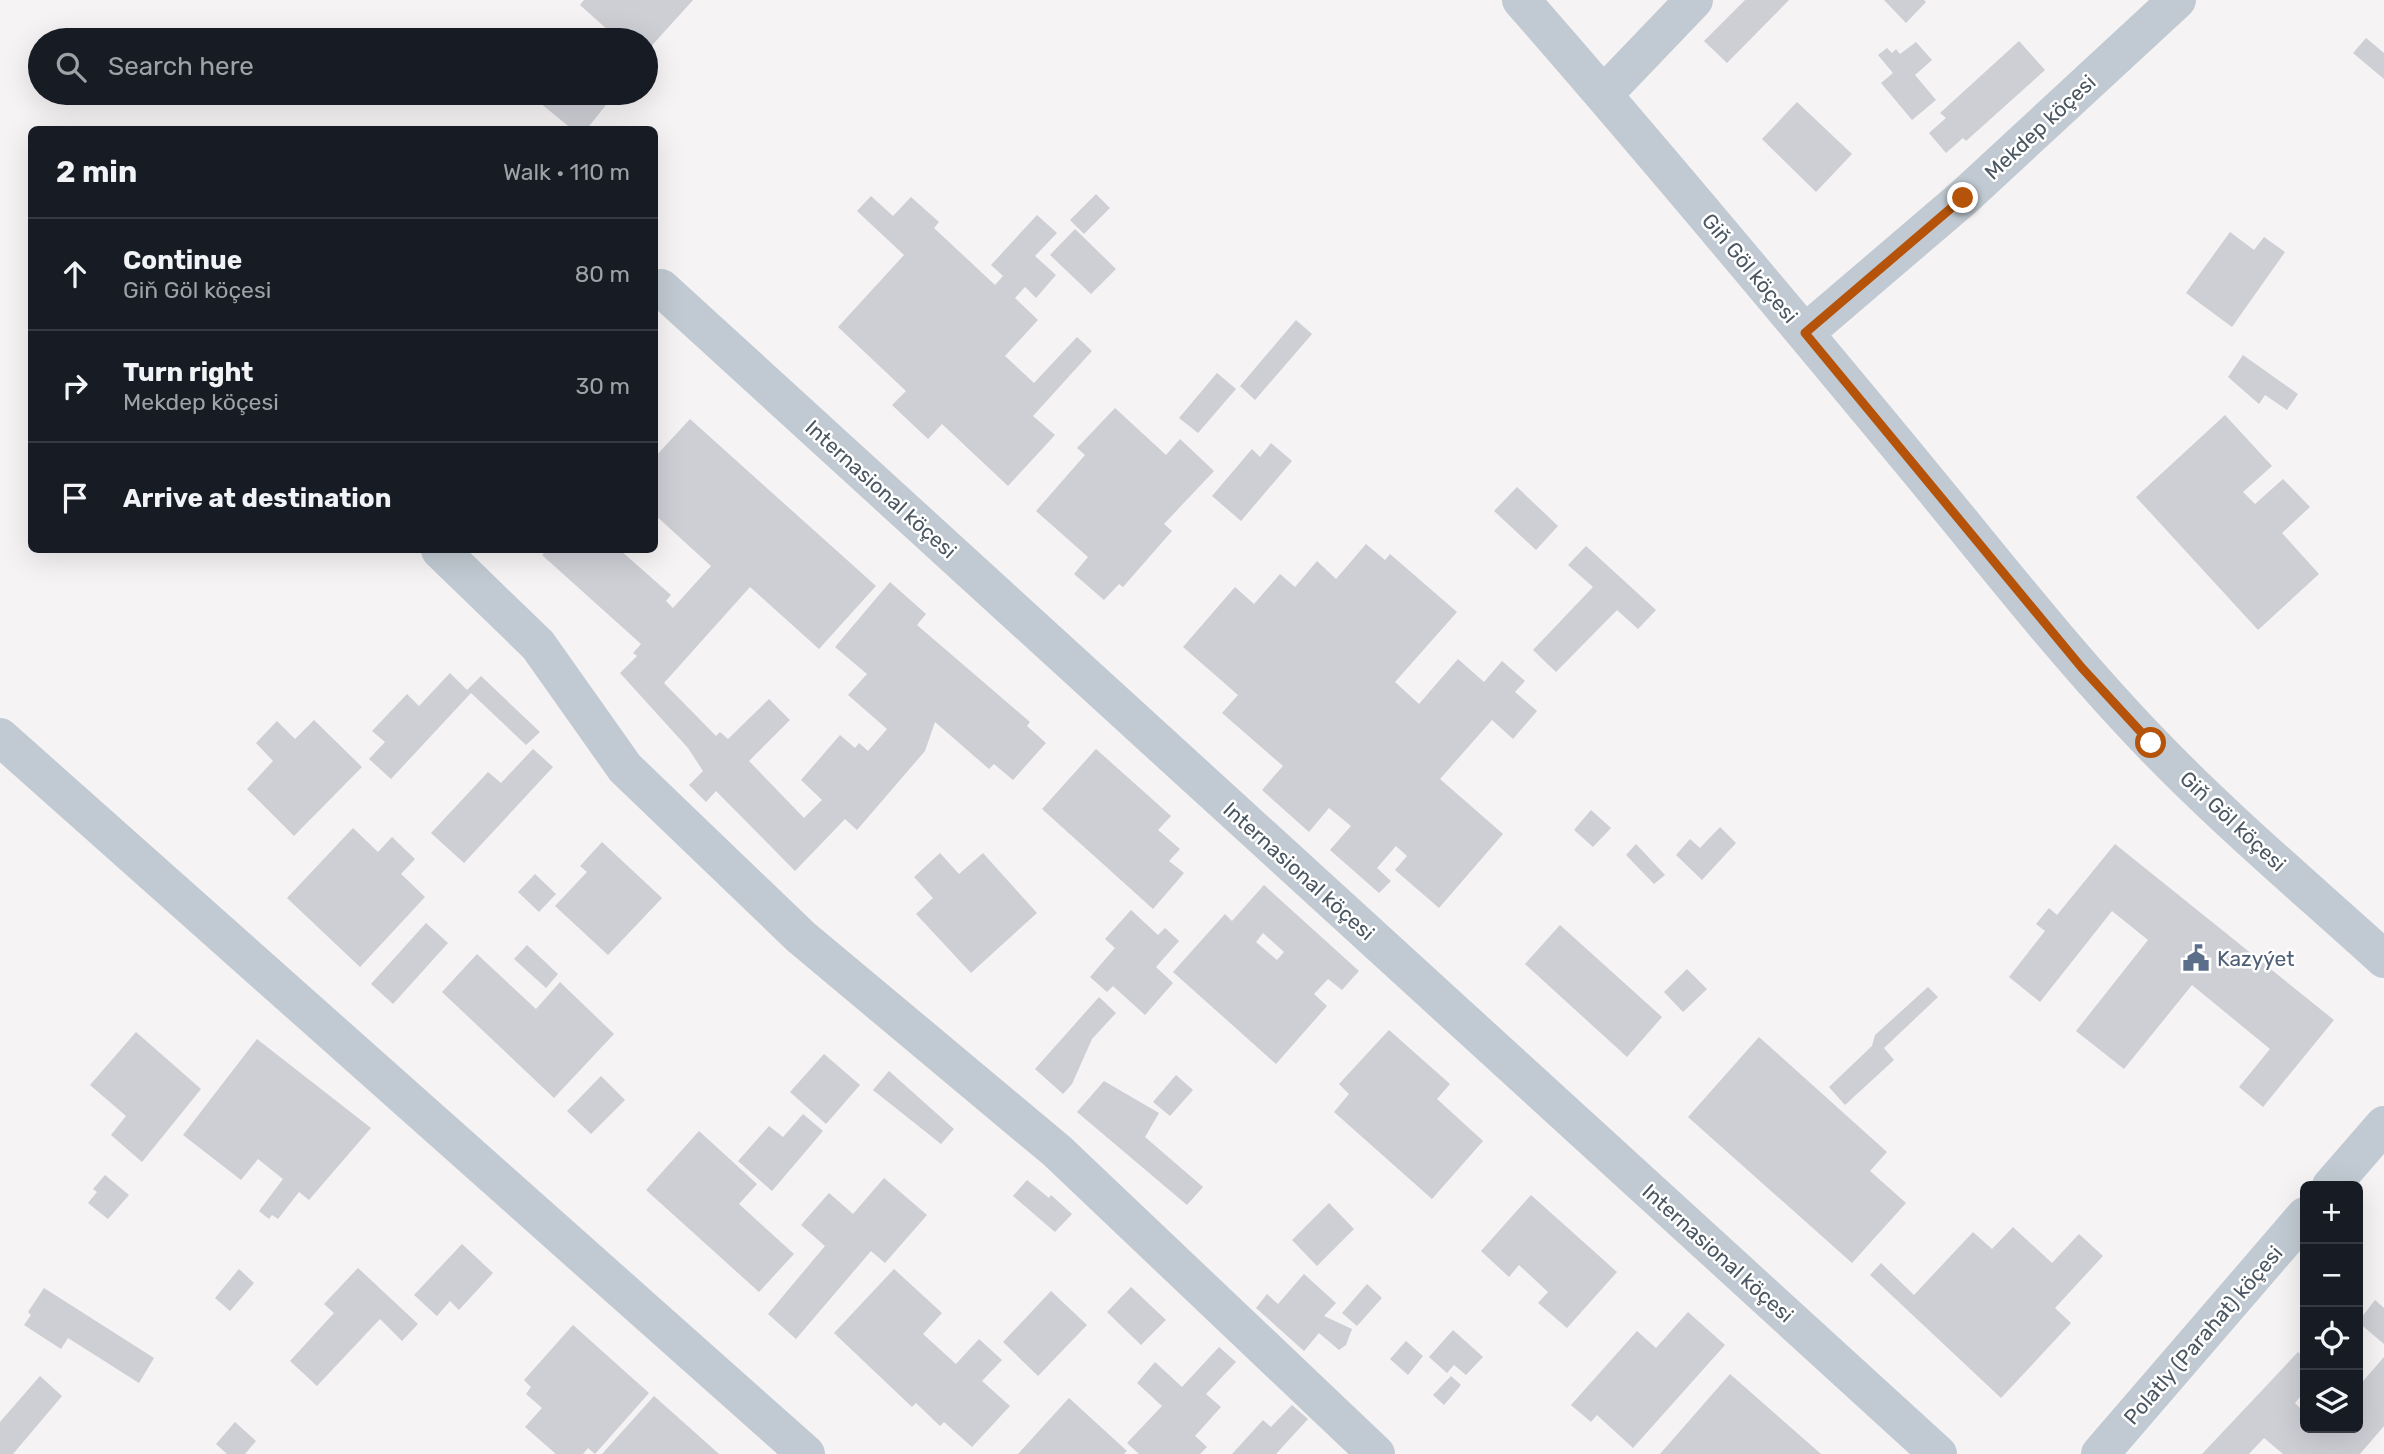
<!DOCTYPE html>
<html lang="en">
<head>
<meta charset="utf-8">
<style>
  body { margin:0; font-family:Rubik,sans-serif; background:#242831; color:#f1f3f6 }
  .controls { position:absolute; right:21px; bottom:21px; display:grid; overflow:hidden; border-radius:10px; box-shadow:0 7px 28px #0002 }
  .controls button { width:63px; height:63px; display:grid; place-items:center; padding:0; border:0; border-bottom:2px solid #363941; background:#171b24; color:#f1f3f6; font:35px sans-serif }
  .stop { position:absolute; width:21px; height:21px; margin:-16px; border:5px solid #b45309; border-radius:50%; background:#fff }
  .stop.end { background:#b45309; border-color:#fff; box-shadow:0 2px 7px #0008 }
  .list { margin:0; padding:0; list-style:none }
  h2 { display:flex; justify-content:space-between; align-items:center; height:91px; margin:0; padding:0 28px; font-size:30px }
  h2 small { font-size:23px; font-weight:400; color:#9ea1a6 }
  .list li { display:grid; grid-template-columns:46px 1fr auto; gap:21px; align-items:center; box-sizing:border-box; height:112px; padding:0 28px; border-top:2px solid #363941 }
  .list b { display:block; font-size:26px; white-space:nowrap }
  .list p { margin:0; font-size:23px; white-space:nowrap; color:#9ea1a6 }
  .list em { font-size:23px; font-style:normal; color:#9ea1a6 }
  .icon { flex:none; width:38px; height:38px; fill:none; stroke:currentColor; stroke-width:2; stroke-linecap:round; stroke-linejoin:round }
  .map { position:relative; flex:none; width:2384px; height:1454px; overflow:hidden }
  .search { position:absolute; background:#171b24; box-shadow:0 7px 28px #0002; left:28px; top:28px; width:630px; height:77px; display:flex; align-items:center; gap:18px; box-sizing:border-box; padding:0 24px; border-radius:38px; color:#9ea1a6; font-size:26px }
  .panel { position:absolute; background:#171b24; box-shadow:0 7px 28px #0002; left:28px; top:126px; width:630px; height:427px; border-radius:10px }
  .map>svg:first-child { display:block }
</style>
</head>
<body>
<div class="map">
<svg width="2384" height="1454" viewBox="0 0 2384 1454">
  <rect width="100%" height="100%" fill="#f5f3f3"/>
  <g fill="#cdcfd5" fill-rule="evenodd">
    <polygon points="584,0 693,0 646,52 646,40 619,40 580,5"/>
    <polygon points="1745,0 1789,0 1727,63 1704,41"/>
    <polygon points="1884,0 1924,0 1926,2 1906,23"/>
    <polygon points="2366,38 2384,53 2384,79 2353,53"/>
    <polygon points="2019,41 2045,70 1966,141 1963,138 1946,153 1929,133 1946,118 1940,113"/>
    <polygon points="1916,42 1932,60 1915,75 1936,100 1912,120 1881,83 1893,73 1878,55 1887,48 1892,53 1896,49 1900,54"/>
    <polygon points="528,93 591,93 606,105 586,130 573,130"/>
    <polygon points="1797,102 1852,154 1816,192 1762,139"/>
    <polygon points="1096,194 1110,208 1084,234 1070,220"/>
    <polygon points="871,196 893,216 911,197 939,222 934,228 995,285 1003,276 991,265 1037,215 1057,233 1035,256 1056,275 1036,298 1025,287 1015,298 1038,320 1005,356 1034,383 1077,337 1092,351 1033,416 1055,435 1008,486 942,424 928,439 892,405 906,391 838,327 904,255 857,211"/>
    <polygon points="1075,229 1116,269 1091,294 1050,255"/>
    <polygon points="2230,232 2254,250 2264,237 2285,252 2232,327 2186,293"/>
    <polygon points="1296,320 1312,334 1255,400 1240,386"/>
    <polygon points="2243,355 2298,394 2287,410 2265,395 2259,404 2228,377"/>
    <polygon points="1217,373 1236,389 1198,433 1179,418"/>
    <polygon points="1115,408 1166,455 1180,439 1214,471 1164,524 1172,531 1123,587 1119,584 1104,600 1074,574 1088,557 1036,511 1085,455 1077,448"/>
    <polygon points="2225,415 2272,466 2243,492 2255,504 2283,479 2310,507 2282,533 2319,574 2258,630 2136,497"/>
    <polygon points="690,419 876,586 819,649 750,587 664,683 716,736 720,732 728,739 769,699 790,720 749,761 804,818 822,800 801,780 840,735 855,748 859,743 868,751 887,729 848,695 867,674 835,647 890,582 926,614 917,625 1030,722 1027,726 1046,743 1013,780 994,764 989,769 935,722 925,751 857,830 845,819 795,871 716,791 706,802 689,785 703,771 688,748 620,673 637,656 633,653 641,644 542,555 547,550 620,550 671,595 666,601 673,608 711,566 654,514 654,458"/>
    <polygon points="1271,443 1292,461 1241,521 1212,496 1252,449 1260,457"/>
    <polygon points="1517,487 1558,526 1536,550 1494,511"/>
    <polygon points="1366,544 1385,560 1390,554 1457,612 1395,682 1419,704 1458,659 1484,682 1502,661 1525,681 1515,692 1537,711 1513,739 1492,720 1440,779 1503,834 1439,908 1395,870 1407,856 1396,846 1377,868 1391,881 1379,893 1330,850 1351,826 1329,808 1309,832 1262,790 1283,766 1222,713 1238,695 1183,647 1235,587 1254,604 1280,574 1295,587 1317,561 1336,579"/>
    <polygon points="1586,546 1656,610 1638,629 1617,610 1556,672 1533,650 1593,587 1568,565"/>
    <polygon points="450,673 467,690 481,676 540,732 526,745 471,693 391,779 369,759 385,742 372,731 407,694 419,706"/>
    <polygon points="314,720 362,767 294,836 247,789 273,761 256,743 277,721 295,739"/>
    <polygon points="533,749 553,767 464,863 431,833 488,772 501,783"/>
    <polygon points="1096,749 1171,816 1158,830 1180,849 1169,861 1184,873 1153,909 1042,809"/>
    <polygon points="1591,810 1611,828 1593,847 1574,830"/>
    <polygon points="1720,827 1736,843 1702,880 1676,855 1690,839 1700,848"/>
    <polygon points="353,828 378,852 392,837 415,859 401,874 425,897 360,967 287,898"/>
    <polygon points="602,842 662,898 608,955 555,906 587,872 580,866"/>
    <polygon points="1636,844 1665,875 1654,884 1626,855"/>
    <polygon points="2115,844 2334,1020 2263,1107 2239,1087 2270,1049 2192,985 2124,1069 2076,1031 2148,940 2112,911 2040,1002 2009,977 2045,931 2036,924 2049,908 2057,915"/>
    <polygon points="940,853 959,874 983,853 1037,913 971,973 916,914 933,898 914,877"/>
    <polygon points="535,874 556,894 539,912 518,892"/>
    <path d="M1264,885L1359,971L1342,990L1328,979L1314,994L1327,1006L1276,1064L1173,972L1225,914L1232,921ZM1263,933L1284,952L1277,960L1256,942Z"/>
    <polygon points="1131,910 1158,935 1165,928 1179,941 1156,967 1173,983 1145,1015 1113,986 1107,992 1090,977 1115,948 1105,939"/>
    <polygon points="426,923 448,943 393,1004 371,984"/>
    <polygon points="1560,925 1662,1017 1627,1057 1525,964"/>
    <polygon points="527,945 558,974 546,988 514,959"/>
    <polygon points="477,954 536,1009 560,982 614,1034 554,1098 442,992"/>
    <polygon points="1687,969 1707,989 1683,1012 1664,992"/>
    <polygon points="1928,987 1938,997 1884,1048 1894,1060 1845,1105 1829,1087 1872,1046 1875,1035"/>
    <polygon points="1099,997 1116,1013 1092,1039 1072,1084 1063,1094 1035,1069"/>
    <polygon points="1389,1030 1450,1084 1437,1099 1483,1141 1432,1199 1334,1112 1349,1094 1339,1084"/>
    <polygon points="136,1032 201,1089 142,1162 111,1135 126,1116 90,1085"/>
    <polygon points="1759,1037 1887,1152 1870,1171 1906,1203 1852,1263 1688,1117"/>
    <polygon points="257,1039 371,1128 309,1200 299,1192 278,1219 272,1215 269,1219 259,1211 283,1179 258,1159 241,1180 183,1135"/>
    <polygon points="824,1054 860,1085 826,1124 790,1092"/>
    <polygon points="889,1071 954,1129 941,1144 873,1090"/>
    <polygon points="1176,1075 1193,1090 1170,1116 1153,1102"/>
    <polygon points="601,1076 625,1100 591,1134 567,1111"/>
    <polygon points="1104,1081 1159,1113 1145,1137 1203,1187 1187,1205 1077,1112"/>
    <polygon points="803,1114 823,1131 772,1191 738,1161 769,1126 783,1137"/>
    <polygon points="699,1131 757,1184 739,1204 794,1254 759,1292 646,1190"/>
    <polygon points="105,1175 129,1195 108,1219 88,1203 97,1192 93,1189"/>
    <polygon points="884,1178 927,1215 885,1263 871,1251 796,1339 768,1314 825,1246 801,1225 829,1193 853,1214"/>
    <polygon points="1027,1180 1049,1198 1051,1195 1072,1214 1055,1232 1013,1196"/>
    <polygon points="1531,1195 1617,1272 1567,1328 1538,1303 1548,1292 1519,1265 1509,1277 1481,1251"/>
    <polygon points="1329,1203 1354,1229 1317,1266 1292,1240"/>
    <polygon points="2013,1227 2052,1263 2079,1234 2103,1256 2055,1308 2071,1323 2001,1398 1870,1275 1881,1263 1914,1295 1973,1232 1992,1249"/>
    <polygon points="462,1244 493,1273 459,1310 450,1301 437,1316 414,1295"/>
    <polygon points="358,1268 418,1324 402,1341 380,1319 317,1386 290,1361 334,1313 324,1304"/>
    <polygon points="239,1269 254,1283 230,1311 215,1298"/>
    <polygon points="894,1269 942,1313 923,1334 956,1364 979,1339 1002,1360 982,1381 1010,1406 972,1447 944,1422 940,1426 916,1403 912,1407 834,1333"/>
    <polygon points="1304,1274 1336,1303 1324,1316 1352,1329 1346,1345 1339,1350 1319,1333 1304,1351 1256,1308 1267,1294 1278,1304"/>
    <polygon points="1367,1284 1382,1298 1357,1326 1342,1313"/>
    <polygon points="1131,1287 1166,1320 1141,1345 1107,1312"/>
    <polygon points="44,1288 154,1358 139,1383 68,1338 61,1349 24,1325 31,1315 28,1312"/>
    <polygon points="1051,1291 1087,1325 1038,1376 1003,1342"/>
    <polygon points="2375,1300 2384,1308 2384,1344 2358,1322"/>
    <polygon points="1688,1312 1725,1345 1633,1448 1597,1415 1591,1422 1571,1405 1637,1331 1656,1348"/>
    <polygon points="573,1325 649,1393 595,1454 588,1448 583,1454 556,1454 525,1427 542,1408 526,1394 531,1387 524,1380"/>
    <polygon points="1453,1330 1483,1357 1466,1375 1454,1365 1447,1373 1429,1357"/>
    <polygon points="1406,1341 1423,1356 1408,1375 1390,1359"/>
    <polygon points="1219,1347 1236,1362 1206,1394 1221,1407 1195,1436 1207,1447 1200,1454 1139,1454 1127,1443 1162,1406 1137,1383 1155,1362 1182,1387"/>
    <polygon points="2298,1352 2305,1358 2305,1391 2295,1403 2305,1413 2305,1428 2358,1428 2358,1387 2384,1357 2384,1426 2360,1454 2283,1454 2264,1438 2249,1454 2202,1454"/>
    <polygon points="1730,1374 1821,1454 1660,1454"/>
    <polygon points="40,1376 62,1396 13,1454 0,1454 0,1422"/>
    <polygon points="1451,1376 1461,1385 1444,1405 1433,1395"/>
    <polygon points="654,1396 719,1454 602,1454"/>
    <polygon points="1069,1398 1127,1451 1124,1454 1018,1454"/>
    <polygon points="1292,1405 1308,1419 1276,1454 1232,1454 1263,1420 1271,1427"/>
    <polygon points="235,1422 256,1441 245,1454 227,1454 216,1444"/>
  </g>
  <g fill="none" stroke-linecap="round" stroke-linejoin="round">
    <g stroke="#c1cad2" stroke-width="38">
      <path d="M1521,0C1655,153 1785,309 1915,466C1992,559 2067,656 2151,743C2224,819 2306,888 2384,959"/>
      <polyline points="1604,94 1694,0"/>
      <polyline points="661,288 1938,1454"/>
      <polyline points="1805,333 1963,198 2177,0"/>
      <polyline points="440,550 538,645 625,768 801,937 1057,1151 1376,1454"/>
      <polyline points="0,737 806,1454"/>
      <polyline points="2331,1186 2384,1125"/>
      <polyline points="2100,1454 2305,1216"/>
    </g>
  </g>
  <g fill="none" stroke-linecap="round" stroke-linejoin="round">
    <polyline stroke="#b45309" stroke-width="9" points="1963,198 1805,333 2082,668 2151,743"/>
  </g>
  <defs>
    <symbol id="civic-bare" viewBox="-9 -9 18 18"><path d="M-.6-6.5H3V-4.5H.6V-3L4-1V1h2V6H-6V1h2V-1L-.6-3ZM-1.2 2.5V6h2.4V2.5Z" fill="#5c6f8a" stroke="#fff" stroke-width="2.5" paint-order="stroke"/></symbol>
  </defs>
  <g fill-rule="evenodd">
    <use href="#civic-bare" x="2177" y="939" width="38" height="38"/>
  </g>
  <g text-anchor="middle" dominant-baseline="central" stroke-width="5" stroke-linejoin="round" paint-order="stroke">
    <g font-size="21" fill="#4a5661" stroke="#fff">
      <text transform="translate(2040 127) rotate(-43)">Mekdep köçesi</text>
      <text transform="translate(1750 268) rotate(50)">Giň Göl köçesi</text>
      <text transform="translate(881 489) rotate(42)">Internasional köçesi</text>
      <text transform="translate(2233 821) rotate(43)">Giň Göl köçesi</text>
      <text transform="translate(1299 871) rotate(42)">Internasional köçesi</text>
      <text transform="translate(1718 1253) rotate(42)">Internasional köçesi</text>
      <text transform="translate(2203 1335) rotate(-49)">Polatly (Parahat) köçesi</text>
    </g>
    <g font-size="21" fill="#4e5e75" stroke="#fff" text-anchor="start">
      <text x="2217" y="958">Kazyýet</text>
    </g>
  </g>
</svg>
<div class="controls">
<button>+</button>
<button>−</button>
<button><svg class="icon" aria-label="locate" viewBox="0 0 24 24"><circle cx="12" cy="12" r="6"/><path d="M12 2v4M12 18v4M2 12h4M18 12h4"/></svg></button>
<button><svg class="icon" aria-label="layers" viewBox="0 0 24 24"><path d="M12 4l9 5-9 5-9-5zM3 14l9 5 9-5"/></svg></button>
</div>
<div class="stop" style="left:2151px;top:743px"></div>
<div class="stop end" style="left:1963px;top:198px"></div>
<div class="search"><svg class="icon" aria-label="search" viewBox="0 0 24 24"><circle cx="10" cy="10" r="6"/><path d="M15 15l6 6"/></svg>Search here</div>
<section class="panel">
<h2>2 min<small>Walk · 110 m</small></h2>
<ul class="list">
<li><svg class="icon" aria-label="ahead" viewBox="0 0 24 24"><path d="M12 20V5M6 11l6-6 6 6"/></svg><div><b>Continue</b><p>Giň Göl köçesi</p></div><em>80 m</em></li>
<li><svg class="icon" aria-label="right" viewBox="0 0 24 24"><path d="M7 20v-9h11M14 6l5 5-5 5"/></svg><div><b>Turn right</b><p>Mekdep köçesi</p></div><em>30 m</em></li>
<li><svg class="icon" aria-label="arrive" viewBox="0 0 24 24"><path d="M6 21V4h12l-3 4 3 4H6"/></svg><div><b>Arrive at destination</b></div></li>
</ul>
</section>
</div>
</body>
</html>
